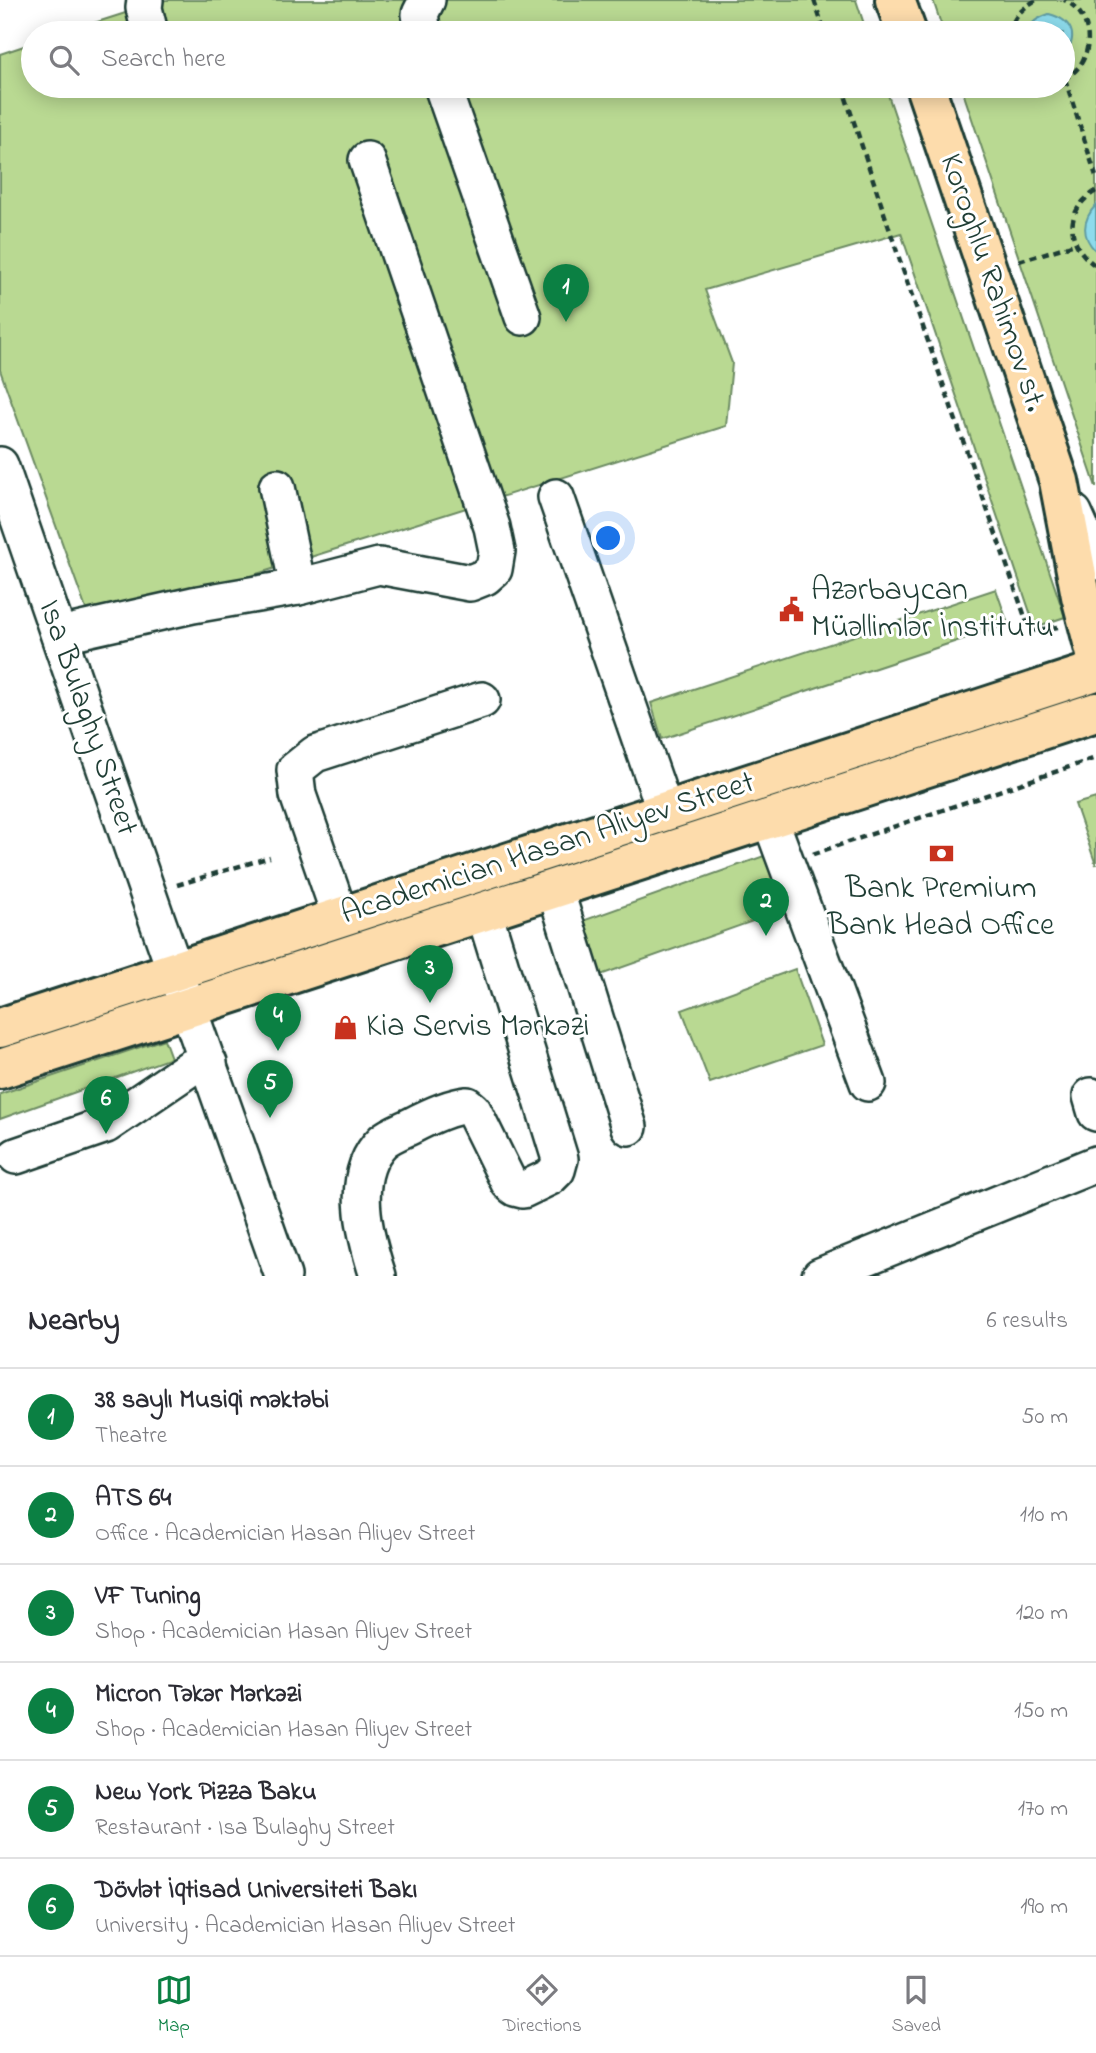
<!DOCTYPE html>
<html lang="en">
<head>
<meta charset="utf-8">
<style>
  body { margin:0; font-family:"Indie Flower",sans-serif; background:#f2f2f3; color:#2b2b33 }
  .you { position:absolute; left:609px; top:539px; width:24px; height:24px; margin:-18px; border:5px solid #fff; border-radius:50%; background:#1a73e8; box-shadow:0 0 0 10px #1a73e833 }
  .badge { display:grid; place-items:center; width:46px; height:46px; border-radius:50%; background:#0b8043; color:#fff; font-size:23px; font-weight:700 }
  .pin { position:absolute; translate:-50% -58px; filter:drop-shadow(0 2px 4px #0008) }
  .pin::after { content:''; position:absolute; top:37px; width:24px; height:21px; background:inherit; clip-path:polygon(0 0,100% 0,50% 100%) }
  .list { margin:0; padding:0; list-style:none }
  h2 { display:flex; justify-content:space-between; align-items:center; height:91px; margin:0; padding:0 28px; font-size:30px }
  h2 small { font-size:23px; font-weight:400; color:#7c7c81 }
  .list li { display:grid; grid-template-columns:46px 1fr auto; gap:21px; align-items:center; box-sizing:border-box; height:98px; padding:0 28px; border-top:2px solid #e1e1e2 }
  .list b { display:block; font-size:26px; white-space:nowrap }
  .list p { margin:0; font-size:23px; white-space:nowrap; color:#7c7c81 }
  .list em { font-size:23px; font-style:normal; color:#7c7c81 }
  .icon { flex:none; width:38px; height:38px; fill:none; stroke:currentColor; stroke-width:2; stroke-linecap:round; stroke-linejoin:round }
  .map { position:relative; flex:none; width:1096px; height:1276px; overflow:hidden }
  .search { position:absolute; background:#fff; box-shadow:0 4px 18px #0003; left:21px; right:21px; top:21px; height:77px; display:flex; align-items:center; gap:18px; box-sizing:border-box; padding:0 24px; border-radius:38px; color:#7c7c81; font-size:26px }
  .sheet { height:679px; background:#fff }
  nav { display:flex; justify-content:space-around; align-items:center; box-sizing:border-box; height:98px; border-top:2px solid #e1e1e2; background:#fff; font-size:19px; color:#7c7c81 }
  nav a { display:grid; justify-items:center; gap:4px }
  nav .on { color:#0b8043 }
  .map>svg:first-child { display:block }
</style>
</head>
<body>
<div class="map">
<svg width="1096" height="1276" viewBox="0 0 1096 1276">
  <rect width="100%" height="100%" fill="#fff"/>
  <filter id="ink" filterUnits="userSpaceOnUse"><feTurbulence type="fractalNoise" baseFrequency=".0143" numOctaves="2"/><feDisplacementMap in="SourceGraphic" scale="14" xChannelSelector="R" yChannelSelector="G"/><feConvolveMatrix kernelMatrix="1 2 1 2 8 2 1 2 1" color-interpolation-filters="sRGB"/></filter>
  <g filter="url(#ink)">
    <g fill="#b9d992" stroke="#6c8b63" stroke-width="2">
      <polygon points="166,0 856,0 867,33 63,33"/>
      <polygon points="933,0 1096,0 1096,487 961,86 1063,86 1063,33 944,33"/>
      <polygon points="33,43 33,86 885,86 1065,617 1035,627 901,233 705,290 732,363 726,426 92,626 0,370 0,54"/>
      <polygon points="996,589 1008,624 662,739 651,703"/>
      <polygon points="1096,798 1096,865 1075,804"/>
      <polygon points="764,856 784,910 592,978 574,924"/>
      <polygon points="795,969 822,1045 710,1083 682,1010"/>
      <polygon points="164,1039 171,1058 0,1119 0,1094"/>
    </g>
    <g fill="#8ddbec" stroke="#619ca2" stroke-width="2">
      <path d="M1049,14C1072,20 1080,37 1063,56V33H1028C1030,22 1038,18 1049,14Z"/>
      <path d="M1096,205V251C1081,237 1082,220 1096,205Z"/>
    </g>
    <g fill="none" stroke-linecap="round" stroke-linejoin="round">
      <defs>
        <g id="minor">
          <polyline points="145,0 144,8 150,33"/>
          <polyline points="423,33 420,14 427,0"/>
          <polyline points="442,86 523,317"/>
          <polyline points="0,465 155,914 283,1276"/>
          <polyline points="277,487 298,587"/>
          <polyline points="556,497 665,811"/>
          <polyline points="1074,513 1096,562"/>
          <polyline points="59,635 193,605 298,587 379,566 470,583 485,577 494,569 497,551 492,527 367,160"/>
          <polyline points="770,819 868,1083"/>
          <polyline points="555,889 629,1127"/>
          <polyline points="340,916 298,795 295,770 315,754 482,700"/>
          <polyline points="1091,1096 1096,1113"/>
          <polyline points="16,1156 106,1125 190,1068 209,1063"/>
          <path d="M378,1276C365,1236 348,1175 383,1141C390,1135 403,1130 411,1126C428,1117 449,1107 467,1105L473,1110L509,1183L515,1188L523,1190L550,1177L557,1170L560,1159L484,912"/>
          <polyline points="820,1276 1096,1164"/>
        </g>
        <g id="major">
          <polyline points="895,0 907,33"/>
          <polyline points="925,86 1059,481 1081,596 1096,654"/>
          <polyline points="0,1028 1096,671"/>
          <polyline points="0,1069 1096,712"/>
        </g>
      </defs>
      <use href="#minor" stroke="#1f3d34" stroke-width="40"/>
      <use href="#major" stroke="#1f3d34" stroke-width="44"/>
      <g stroke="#1f3d34" stroke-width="4.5" stroke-dasharray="7 5" stroke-linecap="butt">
        <polyline points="814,0 825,33"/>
        <path d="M1010,33C1012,17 1023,8 1036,0"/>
        <path d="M1063,79C1096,65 1096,14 1064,0"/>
        <polyline points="1065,79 1096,176"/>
        <polyline points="842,86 904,273 1030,631 1058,627"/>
        <path d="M1096,191C1063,211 1066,245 1096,266"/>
        <polyline points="1019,261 1075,244"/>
        <polyline points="813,854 1096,758"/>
        <polyline points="177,885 270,857"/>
      </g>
      <use href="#minor" stroke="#fff" stroke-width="35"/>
      <use href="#major" stroke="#fddcac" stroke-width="38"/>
    </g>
  </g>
  <defs>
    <symbol id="civic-bare" viewBox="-9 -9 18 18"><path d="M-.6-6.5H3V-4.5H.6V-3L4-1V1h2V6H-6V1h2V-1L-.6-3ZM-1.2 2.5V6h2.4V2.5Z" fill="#c8321e" stroke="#fff" stroke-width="2.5" paint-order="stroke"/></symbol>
    <symbol id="bank-bare" viewBox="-9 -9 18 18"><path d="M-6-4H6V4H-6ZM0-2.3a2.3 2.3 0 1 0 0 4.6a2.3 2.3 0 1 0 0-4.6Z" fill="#c8321e" stroke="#fff" stroke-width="2.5" paint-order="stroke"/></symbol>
    <symbol id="shop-bare" viewBox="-9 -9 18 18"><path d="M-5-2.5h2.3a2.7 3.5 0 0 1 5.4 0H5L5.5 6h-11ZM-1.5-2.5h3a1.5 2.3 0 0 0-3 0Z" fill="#c8321e" stroke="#fff" stroke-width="2.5" paint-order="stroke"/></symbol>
  </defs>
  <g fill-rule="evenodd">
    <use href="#civic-bare" x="774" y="592" width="35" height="35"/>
    <use href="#bank-bare" x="924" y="836" width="35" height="35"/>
    <use href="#shop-bare" x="328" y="1010" width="35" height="35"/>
  </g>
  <g text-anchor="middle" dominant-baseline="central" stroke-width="6" stroke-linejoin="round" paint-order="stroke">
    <g font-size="32" fill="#1f3d34" stroke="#fff">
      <text transform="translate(992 283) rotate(71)">Koroghlu Rahimov st.</text>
      <text transform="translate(87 718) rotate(71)">Isa Bulaghy Street</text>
      <text transform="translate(548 849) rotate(-18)">Academician Hasan Aliyev Street</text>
    </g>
    <g font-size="32" fill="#1f3d34" stroke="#fff" text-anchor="start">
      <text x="811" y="591">Azərbaycan<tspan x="811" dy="37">Müəllimlər İnstitutu</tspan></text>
      <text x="941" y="889" text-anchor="middle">Bank Premium<tspan x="941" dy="37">Bank Head Office</tspan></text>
      <text x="366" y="1027">Kia Servis Mərkəzi</text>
    </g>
  </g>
</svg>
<div class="you"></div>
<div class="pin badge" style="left:566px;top:322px">1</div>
<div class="pin badge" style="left:766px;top:936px">2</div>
<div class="pin badge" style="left:430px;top:1003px">3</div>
<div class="pin badge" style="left:278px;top:1051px">4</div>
<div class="pin badge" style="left:270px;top:1118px">5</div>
<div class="pin badge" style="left:106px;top:1134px">6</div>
<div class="search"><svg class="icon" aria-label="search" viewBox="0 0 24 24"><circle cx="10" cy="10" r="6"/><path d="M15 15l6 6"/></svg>Search here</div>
</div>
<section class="sheet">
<h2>Nearby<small>6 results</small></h2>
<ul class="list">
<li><span class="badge">1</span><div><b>38 saylı Musiqi məktəbi</b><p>Theatre</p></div><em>50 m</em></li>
<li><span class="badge">2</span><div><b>ATS 64</b><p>Office · Academician Hasan Aliyev Street</p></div><em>110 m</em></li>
<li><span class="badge">3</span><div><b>VF Tuning</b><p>Shop · Academician Hasan Aliyev Street</p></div><em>120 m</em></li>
<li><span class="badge">4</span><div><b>Micron Təkər Mərkəzi</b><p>Shop · Academician Hasan Aliyev Street</p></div><em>150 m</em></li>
<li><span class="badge">5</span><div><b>New York Pizza Baku</b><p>Restaurant · Isa Bulaghy Street</p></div><em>170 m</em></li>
<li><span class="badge">6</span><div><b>Dövlət İqtisad Universiteti Bakı</b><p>University · Academician Hasan Aliyev Street</p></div><em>190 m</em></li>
</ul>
</section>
<nav>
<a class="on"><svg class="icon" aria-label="map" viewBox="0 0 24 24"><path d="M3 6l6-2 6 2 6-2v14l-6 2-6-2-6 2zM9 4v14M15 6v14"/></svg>Map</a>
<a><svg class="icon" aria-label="directions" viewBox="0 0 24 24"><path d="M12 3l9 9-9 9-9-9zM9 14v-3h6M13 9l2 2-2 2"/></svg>Directions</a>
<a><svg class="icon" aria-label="saved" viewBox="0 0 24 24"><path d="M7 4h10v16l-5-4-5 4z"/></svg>Saved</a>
</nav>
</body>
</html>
